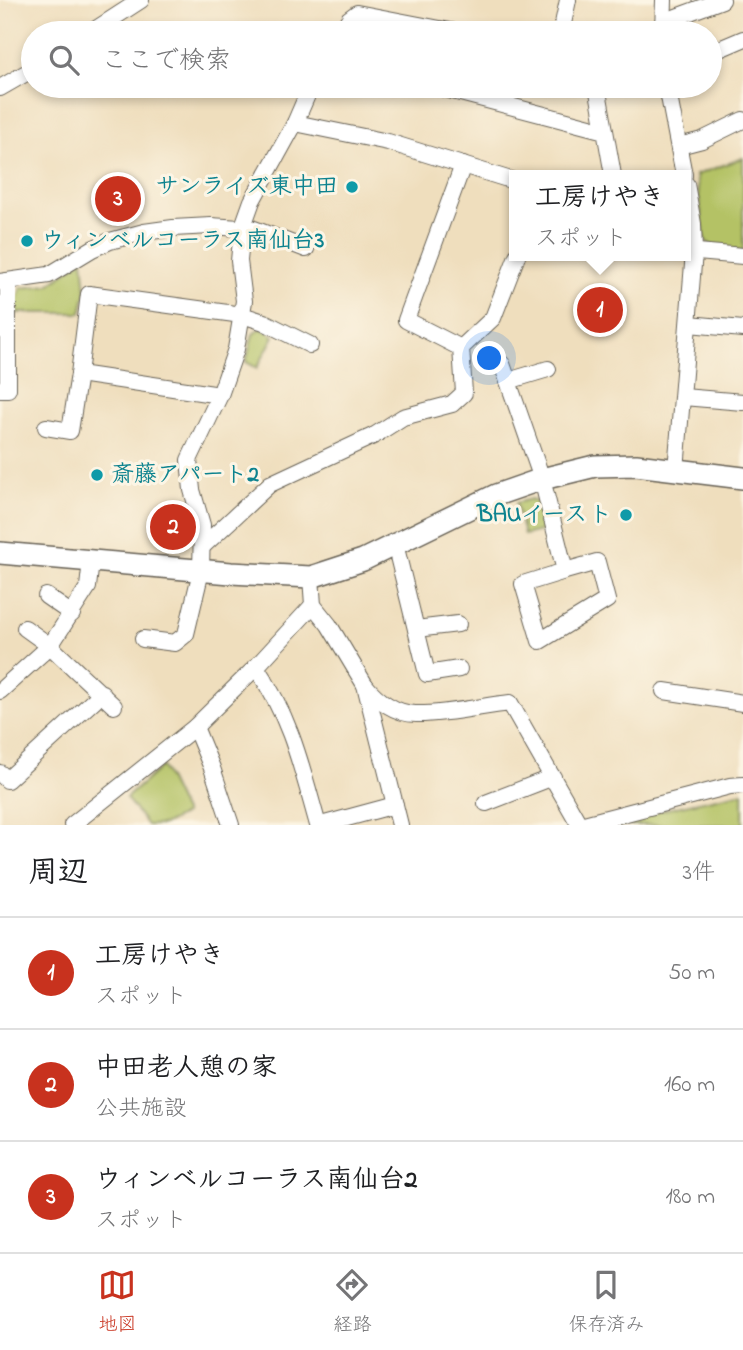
<!DOCTYPE html>
<html lang="ja">
<head>
<meta charset="utf-8">
<style>
  body { margin:0; font-family:"Indie Flower","Klee One",sans-serif; background:#f2f2f2; color:#202124 }
  .you { position:absolute; left:490px; top:359px; width:24px; height:24px; margin:-18px; border:5px solid #fff; border-radius:50%; background:#1a73e8; box-shadow:0 0 0 10px #1a73e833 }
  .badge { display:grid; place-items:center; width:46px; height:46px; border-radius:50%; background:#c8321e; color:#fff; font-size:23px; font-weight:700 }
  .pin { position:absolute; translate:-50% -50%; border:4px solid #fff; box-shadow:0 2px 7px #0006 }
  .popup { position:absolute; left:509px; top:170px; width:182px; height:91px; box-sizing:border-box; display:grid; place-content:center; border-radius:0px; background:#fff; filter:drop-shadow(0 2px 5px #0005); font-size:23px; white-space:nowrap; color:#757577 }
  .popup b { font-size:26px; color:#202124 }
  .popup::after { content:''; position:absolute; left:50%; top:100%; margin-left:-14px; border:14px solid transparent; border-top-color:#fff }
  .list { margin:0; padding:0; list-style:none }
  h2 { display:flex; justify-content:space-between; align-items:center; height:91px; margin:0; padding:0 28px; font-size:30px }
  h2 small { font-size:23px; font-weight:400; color:#757577 }
  .list li { display:grid; grid-template-columns:46px 1fr auto; gap:21px; align-items:center; box-sizing:border-box; height:112px; padding:0 28px; border-top:2px solid #e0e0e0 }
  .list b { display:block; font-size:26px; white-space:nowrap }
  .list p { margin:0; font-size:23px; white-space:nowrap; color:#757577 }
  .list em { font-size:23px; font-style:normal; color:#757577 }
  .icon { flex:none; width:38px; height:38px; fill:none; stroke:currentColor; stroke-width:2; stroke-linecap:round; stroke-linejoin:round }
  .map { position:relative; flex:none; width:743px; height:825px; overflow:hidden }
  .search { position:absolute; background:#fff; box-shadow:0 4px 10px #0003; left:21px; right:21px; top:21px; height:77px; display:flex; align-items:center; gap:18px; box-sizing:border-box; padding:0 24px; border-radius:38px; color:#757577; font-size:26px }
  .sheet { height:427px; background:#fff }
  nav { display:flex; justify-content:space-around; align-items:center; box-sizing:border-box; height:98px; border-top:2px solid #e0e0e0; background:#fff; font-size:19px; color:#757577 }
  nav a { display:grid; justify-items:center; gap:4px }
  nav .on { color:#c8321e }
  .map>svg:first-child { display:block }
</style>
</head>
<body>
<div class="map">
<svg width="743" height="825" viewBox="0 0 743 825">
  <rect width="100%" height="100%" fill="#fcf5e5"/>
  <filter id="ink" filterUnits="userSpaceOnUse"><feTurbulence type="fractalNoise" baseFrequency=".0143" numOctaves="2"/><feDisplacementMap in="SourceGraphic" scale="14" xChannelSelector="R" yChannelSelector="G"/><feConvolveMatrix kernelMatrix="1 2 1 2 8 2 1 2 1" color-interpolation-filters="sRGB"/></filter>
  <filter id="wash" filterUnits="userSpaceOnUse"><feTurbulence type="fractalNoise" baseFrequency=".00686" numOctaves="4" result="noise"/><feDisplacementMap in="SourceGraphic" scale="28" xChannelSelector="R" yChannelSelector="G"/><feGaussianBlur stdDeviation="1.57" result="paint"/><feColorMatrix in="noise" values="0 0 0 0 0 0 0 0 0 0 0 0 0 0 0 0 0 1.4 0 .05"/><feComposite in="paint" operator="in"/></filter>
  <g filter="url(#wash)">
    <rect width="100%" height="100%" fill="#efdebd"/>
    <g fill="#b4c265" stroke="#686f40" stroke-width="2">
      <polygon points="743,158 743,251 717,251 705,240 696,175"/>
      <polygon points="83,259 86,292 81,313 17,313 16,301 21,288 49,285"/>
      <polygon points="261,328 274,336 257,368 246,362 253,334"/>
      <polygon points="531,499 542,504 549,529 524,535 516,503"/>
      <polygon points="162,766 185,814 163,825 147,825 126,798"/>
      <polygon points="743,792 743,825 596,825"/>
    </g>
  </g>
  <g filter="url(#ink)">
    <g fill="none" stroke-linecap="round" stroke-linejoin="round">
      <defs>
        <g id="street">
          <polyline points="663,22 722,0"/>
          <polyline points="663,31 664,0"/>
          <polyline points="90,33 141,0"/>
          <polyline points="340,33 349,19 357,13 461,33"/>
          <polyline points="561,33 568,0"/>
          <polyline points="710,53 743,39"/>
          <polyline points="434,86 605,131"/>
          <polyline points="597,86 613,175"/>
          <polyline points="667,86 684,175"/>
          <polyline points="0,88 33,69"/>
          <polyline points="295,123 388,142 514,181"/>
          <polyline points="679,146 702,140 743,120"/>
          <polyline points="686,251 743,256"/>
          <polyline points="0,282 49,275 92,249 110,241 144,232 173,228 211,226 254,229 306,249"/>
          <polyline points="689,324 743,329"/>
          <polyline points="461,348 406,320 463,165"/>
          <polyline points="502,364 542,479 565,571 597,562 607,600 540,641 523,584 565,571"/>
          <polyline points="508,381 548,369"/>
          <polyline points="0,389 8,389 8,281"/>
          <polyline points="220,395 79,374 89,294 242,315 264,322 310,345"/>
          <polyline points="683,397 743,402"/>
          <polyline points="46,427 70,431 79,374"/>
          <polyline points="676,470 694,252 693,224 686,184"/>
          <polyline points="395,544 427,674 459,669"/>
          <polyline points="203,546 270,484 375,435 403,417 452,404 464,393 461,348 493,318 517,256"/>
          <polyline points="311,577 313,605 329,625 365,685 400,825"/>
          <polyline points="46,596 72,614"/>
          <polyline points="25,628 50,646 114,706"/>
          <polyline points="416,629 458,624"/>
          <polyline points="143,639 175,643 186,634 201,571 202,525 192,490 189,460 220,395 236,349 244,301 239,261 242,229 252,201 295,123 311,86"/>
          <path d="M256,667C291,719 301,765 318,825"/>
          <path d="M365,685C377,700 396,714 416,714C443,715 483,706 510,703L579,824"/>
          <polyline points="0,691 50,646 88,587 91,561"/>
          <polyline points="664,691 743,703"/>
          <polyline points="195,727 212,768 231,825"/>
          <polyline points="0,773 7,780 102,693"/>
          <polyline points="486,803 553,777"/>
          <polyline points="72,825 195,727 256,667 313,605"/>
          <polyline points="321,825 395,805"/>
          <polyline points="580,825 730,786 743,785"/>
        </g>
        <polyline id="secondary" points="0,553 231,573 311,577 363,560 496,495 542,479 595,466 636,465 743,478"/>
      </defs>
      <use href="#street" stroke="#666054" stroke-width="18"/>
      <use href="#secondary" stroke="#666054" stroke-width="24"/>
      <use href="#street" stroke="#fff" stroke-width="16"/>
      <use href="#secondary" stroke="#fff" stroke-width="21"/>
    </g>
  </g>
  <g fill="#0f9aa8" stroke="#fcf5e5" stroke-width="2.5">
    <circle cx="352" cy="187" r="7"/>
    <circle cx="27" cy="241" r="7"/>
    <circle cx="97" cy="475" r="7"/>
    <circle cx="626" cy="515" r="7"/>
  </g>
  <g text-anchor="middle" dominant-baseline="central" stroke-width="6" stroke-linejoin="round" paint-order="stroke">
    <g font-size="23" font-weight="bold" fill="#0d838f" stroke="#fcf5e5" text-anchor="end">
      <text x="338" y="187">サンライズ東中田</text>
      <text x="41" y="241" text-anchor="start">ウィンベルコーラス南仙台3</text>
      <text x="111" y="475" text-anchor="start">斎藤アパート2</text>
      <text x="612" y="515">BAUイースト</text>
    </g>
  </g>
</svg>
<div class="you"></div>
<div class="pin badge" style="left:600px;top:310px">1</div>
<div class="popup"><b>工房けやき</b>スポット</div>
<div class="pin badge" style="left:173px;top:527px">2</div>
<div class="pin badge" style="left:118px;top:199px">3</div>
<div class="search"><svg class="icon" aria-label="search" viewBox="0 0 24 24"><circle cx="10" cy="10" r="6"/><path d="M15 15l6 6"/></svg>ここで検索</div>
</div>
<section class="sheet">
<h2>周辺<small>3件</small></h2>
<ul class="list">
<li><span class="badge">1</span><div><b>工房けやき</b><p>スポット</p></div><em>50 m</em></li>
<li><span class="badge">2</span><div><b>中田老人憩の家</b><p>公共施設</p></div><em>160 m</em></li>
<li><span class="badge">3</span><div><b>ウィンベルコーラス南仙台2</b><p>スポット</p></div><em>180 m</em></li>
</ul>
</section>
<nav>
<a class="on"><svg class="icon" aria-label="map" viewBox="0 0 24 24"><path d="M3 6l6-2 6 2 6-2v14l-6 2-6-2-6 2zM9 4v14M15 6v14"/></svg>地図</a>
<a><svg class="icon" aria-label="directions" viewBox="0 0 24 24"><path d="M12 3l9 9-9 9-9-9zM9 14v-3h6M13 9l2 2-2 2"/></svg>経路</a>
<a><svg class="icon" aria-label="saved" viewBox="0 0 24 24"><path d="M7 4h10v16l-5-4-5 4z"/></svg>保存済み</a>
</nav>
</body>
</html>
